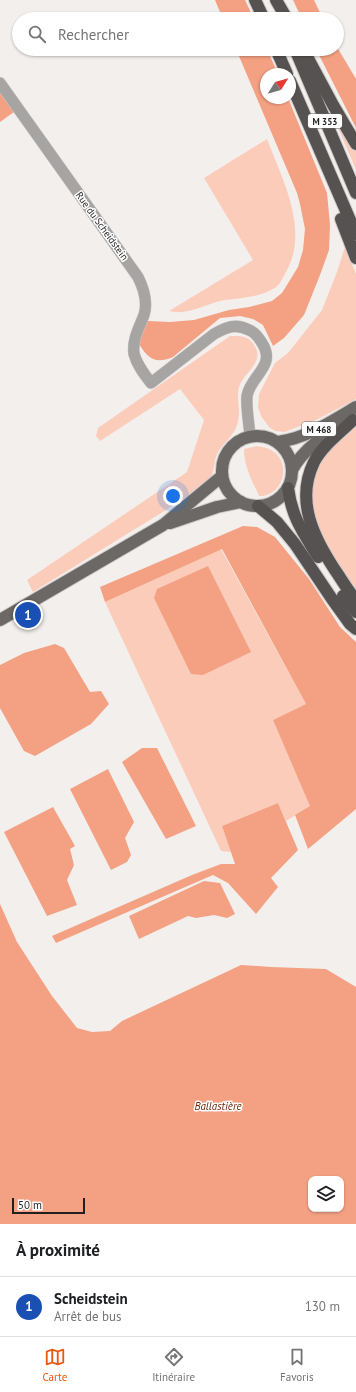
<!DOCTYPE html>
<html lang="fr">
<head>
<meta charset="utf-8">
<style>
  body { margin:0; font-family:"PT Sans",sans-serif; background:#f6f6f6; color:#202124 }
  .controls { position:absolute; right:12px; bottom:12px; display:grid; overflow:hidden; border-radius:8px; box-shadow:0 1px 3px #0004 }
  .controls button { width:36px; height:36px; display:grid; place-items:center; padding:0; border:0; border-bottom:1px solid #e0e0e0; background:#fff; color:#202124; font:20px sans-serif }
  .compass { position:absolute; left:260px; top:68px; width:36px; height:36px; border-radius:50%; background:#fff; box-shadow:0 1px 3px #0004; rotate:53deg }
  .scale { position:absolute; left:12px; bottom:10px; width:73px; box-sizing:border-box; padding-left:4px; border:2px solid #211f1f; border-top:0; font-size:11px; line-height:14px; white-space:nowrap; color:#211f1f; -webkit-text-stroke:3px #fff; paint-order:stroke }
  .you { position:absolute; left:173px; top:496px; width:14px; height:14px; margin:-10px; border:3px solid #fff; border-radius:50%; background:#1a73e8; box-shadow:0 0 0 6px #1a73e833 }
  .badge { display:grid; place-items:center; width:26px; height:26px; border-radius:50%; background:#ea580c; color:#fff; font-size:13px; font-weight:700 }
  .pin { position:absolute; translate:-50% -50%; border:2px solid #fff; box-shadow:0 1px 4px #0006 }
  .list { margin:0; padding:0; list-style:none }
  h2 { display:flex; justify-content:space-between; align-items:center; height:52px; margin:0; padding:0 16px; font-size:17px }
  h2 small { font-size:13px; font-weight:400; color:#757577 }
  .list li { display:grid; grid-template-columns:26px 1fr auto; gap:12px; align-items:center; box-sizing:border-box; height:60px; padding:0 16px; border-top:1px solid #e0e0e0 }
  .list b { display:block; font-size:15px; white-space:nowrap }
  .list p { margin:0; font-size:13px; white-space:nowrap; color:#757577 }
  .list em { font-size:13px; font-style:normal; color:#757577 }
  .icon { flex:none; width:22px; height:22px; fill:none; stroke:currentColor; stroke-width:2; stroke-linecap:round; stroke-linejoin:round }
  .map { position:relative; flex:none; width:356px; height:1224px; overflow:hidden }
  .search { position:absolute; background:#fff; box-shadow:0 1px 3px #0004; left:12px; right:12px; top:12px; height:44px; display:flex; align-items:center; gap:10px; box-sizing:border-box; padding:0 14px; border-radius:22px; color:#757577; font-size:15px }
  .sheet { height:112px; background:#fff }
  nav { display:flex; justify-content:space-around; align-items:center; box-sizing:border-box; height:56px; border-top:1px solid #e0e0e0; background:#fff; font-size:11px; color:#757577 }
  nav a { display:grid; justify-items:center; gap:2px }
  nav .on { color:#ea580c }
  .map>svg:first-child { display:block }
</style>
</head>
<body>
<div class="map">
<svg width="356" height="1224" viewBox="0 0 356 1224">
  <rect width="100%" height="100%" fill="#f3efed"/>
  <g fill="#fcccbb">
    <polygon points="335,115 356,151 356,170 333,116"/>
    <path d="M267,139C282,178 309,229 287,270C283,277 280,286 273,289C259,297 241,298 225,300C206,303 189,316 169,311L253,260L204,178Z"/>
    <polygon points="345,247 356,274 356,399 318,419 285,432 275,431 269,427 261,416 258,407 259,394 275,363 288,353 322,310 337,272"/>
    <path d="M230,336C240,336 248,335 254,345C266,362 243,373 239,387C236,398 241,410 238,421C236,433 227,440 220,449C214,456 215,467 212,475C208,483 199,489 192,494L33,592L27,580L187,472L204,420L180,389L100,441L96,436L98,428Z"/>
    <path d="M356,426V590C343,574 323,544 317,525C308,500 312,467 330,447C337,438 347,432 356,426Z"/>
    <path d="M257,446C263,447 269,448 274,452C292,465 282,497 259,496C252,480 244,467 244,449Z"/>
    <polygon points="221,549 306,704 273,720 311,806 286,821 278,803 222,826 231,852 221,851 105,602"/>
  </g>
  <g fill="#f4a083" fill-rule="evenodd">
    <polygon points="215,0 245,0 254,19 223,19"/>
    <polygon points="293,0 314,0 323,19 302,19"/>
    <polygon points="337,47 356,79 356,128 316,49 337,49"/>
    <path d="M236,49H267L278,74H266V98H288L327,193L330,225L329,250L320,275L304,315L284,338L273,346L263,325L253,319L240,316L220,318L173,357C156,364 149,360 139,344L142,331L148,321L170,322L194,320L229,310L249,307L272,301L282,293L298,267L303,250L305,229L300,204L297,193Z"/>
    <polygon points="0,92 14,112 0,122"/>
    <polygon points="243,526 257,527 275,537 309,579 340,627 356,642 356,809 308,849 295,815 310,806 273,720 306,704 222,549 105,602 100,587"/>
    <polygon points="208,566 251,652 203,675 191,674 154,598 157,589"/>
    <polygon points="55,644 64,648 90,692 101,691 109,704 91,724 35,756 24,751 0,708 0,665 24,653"/>
    <polygon points="142,748 157,748 196,826 166,839 122,762"/>
    <polygon points="108,769 134,822 125,838 131,855 127,862 111,870 70,789"/>
    <polygon points="278,803 298,850 271,878 278,887 256,914 228,883 213,875 56,943 52,936 192,875 221,864 235,864 222,826"/>
    <polygon points="53,807 75,846 70,849 74,865 67,880 77,905 47,916 4,832"/>
    <polygon points="204,881 220,883 235,914 227,918 214,915 196,918 188,916 139,939 129,916"/>
    <path d="M0,904L17,942L52,996L77,1028L92,1032L110,1031L122,1021L241,965L271,967L326,969L356,987V1224H0ZM311,1179H341V1209H311Z"/>
  </g>
  <g fill="none" stroke-linecap="round" stroke-linejoin="round">
    <defs>
      <path id="minor" d="M0,83L138,277C144,289 148,302 144,315C139,328 132,340 134,354C137,365 144,374 151,383L214,334C227,327 235,323 249,330C255,332 259,338 262,343C277,366 250,376 247,396C246,408 249,423 250,436"/>
      <g id="major">
        <circle cx="257" cy="471" r="35"/>
        <path d="M278,442C307,438 331,422 356,407"/>
        <path d="M292,470C304,448 325,435 346,423"/>
        <polyline points="170,523 217,507 241,502"/>
        <polyline points="0,620 163,525 222,476"/>
      </g>
      <g id="highway">
        <polyline points="255,0 264,19"/>
        <polyline points="276,0 287,19"/>
        <polyline points="276,49 287,74"/>
        <polyline points="295,49 356,193"/>
        <polyline points="303,49 333,105 356,144"/>
        <polyline points="290,81 356,234"/>
        <polyline points="341,219 356,258"/>
        <path d="M353,420C340,433 323,445 314,462C295,501 314,538 335,570C342,580 348,591 356,600"/>
        <path d="M288,488C292,518 303,532 318,557"/>
        <polyline points="258,506 277,522 295,544 332,599 350,624 356,629"/>
        <polyline points="343,596 356,612"/>
      </g>
    </defs>
    <use href="#minor" stroke="#cdcac8" stroke-width="12"/>
    <use href="#major" stroke="#cdcac8" stroke-width="14"/>
    <use href="#highway" stroke="#cdcac8" stroke-width="14"/>
    <use href="#minor" stroke="#a7a5a4" stroke-width="11"/>
    <use href="#major" stroke="#6b6866" stroke-width="12"/>
    <use href="#highway" stroke="#565251" stroke-width="12"/>
  </g>
  <g text-anchor="middle" dominant-baseline="central" stroke-width="3" stroke-linejoin="round" paint-order="stroke">
    <g fill="#fff" stroke="#646262" stroke-width="1">
      <rect x="308" y="114" width="34" height="14" rx="3"/>
      <rect x="302" y="422" width="34" height="14" rx="3"/>
    </g>
    <g font-size="9" font-weight="bold" fill="#211f1f">
      <text x="325" y="121">M 353</text>
      <text x="319" y="429">M 468</text>
    </g>
    <g font-size="10" fill="#211f1f" stroke="#fff">
      <text transform="translate(102 226) rotate(54)">Rue du Scheidstein</text>
    </g>
    <g font-size="11" font-style="italic" fill="#732a0c" stroke="#fff">
      <text x="218" y="1106">Ballastière</text>
    </g>
  </g>
</svg>
<div class="controls">
<button><svg class="icon" aria-label="layers" viewBox="0 0 24 24"><path d="M12 4l9 5-9 5-9-5zM3 14l9 5 9-5"/></svg></button>
</div>
<svg class="compass" viewBox="-18 -18 36 36"><path d="M0-13l5 13h-10z" fill="#e53935"/><path d="M0 13l5-13h-10z" fill="#757577"/></svg>
<div class="scale">50 m</div>
<div class="you"></div>
<div class="pin badge" style="left:28px;top:615px;background:#1a4fb4">1</div>
<div class="search"><svg class="icon" aria-label="search" viewBox="0 0 24 24"><circle cx="10" cy="10" r="6"/><path d="M15 15l6 6"/></svg>Rechercher</div>
</div>
<section class="sheet">
<h2>À proximité<small></small></h2>
<ul class="list">
<li><span class="badge" style="background:#1a4fb4">1</span><div><b>Scheidstein</b><p>Arrêt de bus</p></div><em>130 m</em></li>
</ul>
</section>
<nav>
<a class="on"><svg class="icon" aria-label="map" viewBox="0 0 24 24"><path d="M3 6l6-2 6 2 6-2v14l-6 2-6-2-6 2zM9 4v14M15 6v14"/></svg>Carte</a>
<a><svg class="icon" aria-label="directions" viewBox="0 0 24 24"><path d="M12 3l9 9-9 9-9-9zM9 14v-3h6M13 9l2 2-2 2"/></svg>Itinéraire</a>
<a><svg class="icon" aria-label="saved" viewBox="0 0 24 24"><path d="M7 4h10v16l-5-4-5 4z"/></svg>Favoris</a>
</nav>
</body>
</html>
